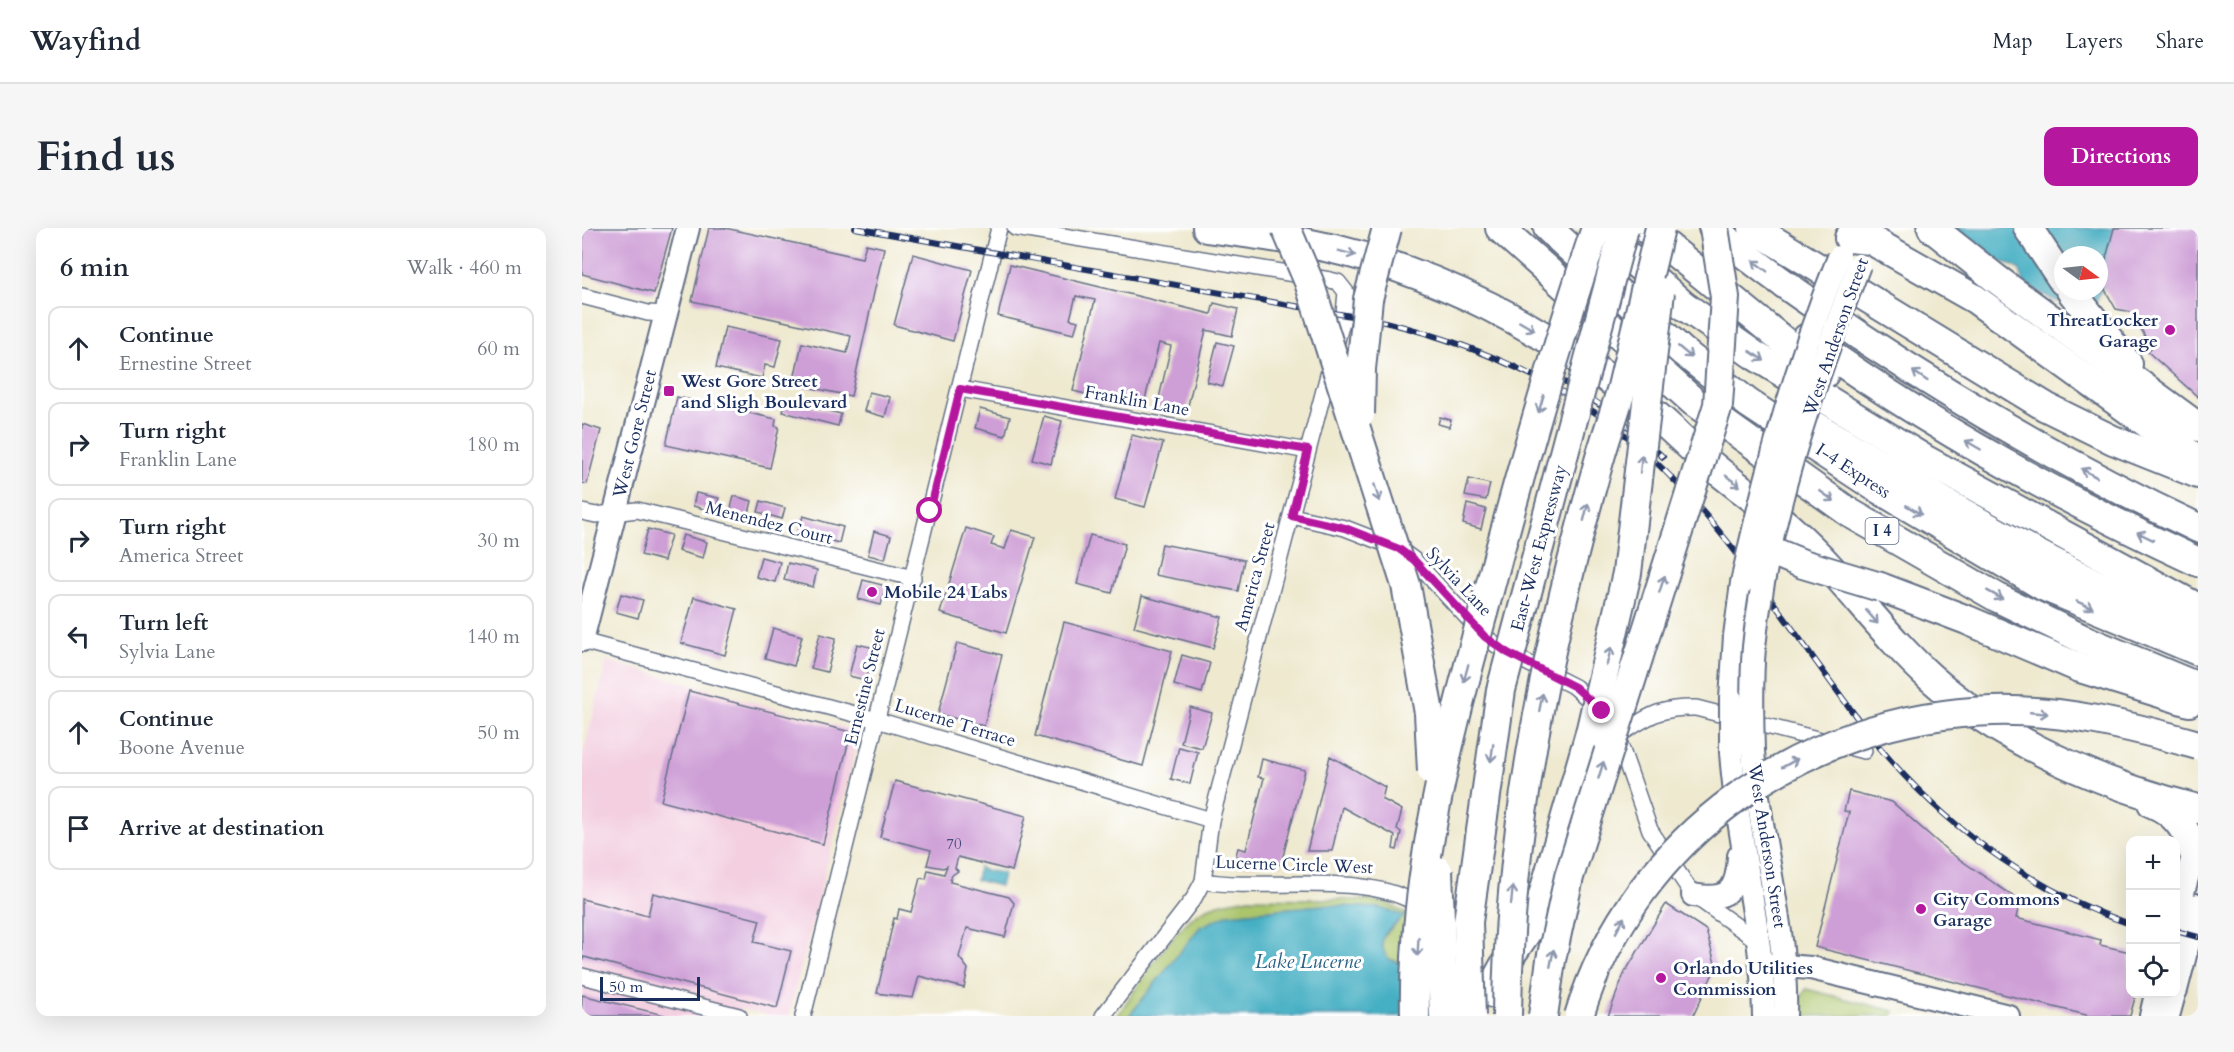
<!DOCTYPE html>
<html lang="en">
<head>
<meta charset="utf-8">
<style>
  body { margin:0; font-family:Cardo,serif; background:#f6f6f7; color:#1f2937 }
  .controls { position:absolute; right:18px; bottom:18px; display:grid; overflow:hidden; border-radius:12px; box-shadow:0 6px 24px #0002 }
  .controls button { width:54px; height:54px; display:grid; place-items:center; padding:0; border:0; border-bottom:2px solid #e0e1e3; background:#fff; color:#1f2937; font:30px sans-serif }
  .compass { position:absolute; left:1472px; top:18px; width:54px; height:54px; border-radius:50%; background:#fff; box-shadow:0 6px 24px #0002; rotate:105deg }
  .scale { position:absolute; left:18px; bottom:15px; width:100px; box-sizing:border-box; padding-left:6px; border:3px solid #1b2f5e; border-top:0; font-size:16px; line-height:21px; white-space:nowrap; color:#1b2f5e; -webkit-text-stroke:4px #fff; paint-order:stroke }
  .stop { position:absolute; width:18px; height:18px; margin:-14px; border:4px solid #b5179e; border-radius:50%; background:#fff }
  .stop.end { background:#b5179e; border-color:#fff; box-shadow:0 2px 6px #0008 }
  .list { margin:0; padding:0; list-style:none }
  h2 { display:flex; justify-content:space-between; align-items:center; height:78px; margin:0; padding:0 24px; font-size:26px }
  h2 small { font-size:20px; font-weight:400; color:#747a83 }
  .list li { display:grid; grid-template-columns:39px 1fr auto; gap:18px; align-items:center; box-sizing:border-box; height:84px; margin:0 12px 12px; padding:0 12px; border:2px solid #e0e1e3; border-radius:12px }
  .list b { display:block; font-size:22px; white-space:nowrap }
  .list p { margin:0; font-size:20px; white-space:nowrap; color:#747a83 }
  .list em { font-size:20px; font-style:normal; color:#747a83 }
  .icon { flex:none; width:33px; height:33px; fill:none; stroke:currentColor; stroke-width:2; stroke-linecap:round; stroke-linejoin:round }
  .map { position:relative; flex:none; width:1616px; height:788px; overflow:hidden; border-radius:12px }
  header { display:flex; align-items:center; gap:36px; box-sizing:border-box; height:84px; padding:0 30px; background:#fff; border-bottom:2px solid #e0e1e3 }
  header strong { font-size:28px }
  nav { display:flex; gap:33px; margin-inline-start:auto; font-size:21px }
  .intro { display:flex; align-items:center; justify-content:space-between; box-sizing:border-box; height:144px; padding:0 36px }
  h1 { margin:0; font-size:42px }
  .button { padding:15px 27px; border-radius:12px; background:#b5179e; color:#fff; font-size:21px; font-weight:700 }
  main { display:flex; gap:36px; padding:0 36px }
  aside { flex:1; background:#fff; border-radius:12px; box-shadow:0 6px 24px #0002 }
  .map>svg:first-child { display:block }
</style>
</head>
<body>
<header>
<strong>Wayfind</strong>
<nav><a>Map</a><a>Layers</a><a>Share</a></nav>
</header>
<div class="intro"><h1>Find us</h1><a class="button">Directions</a></div>
<main>
<aside>
<h2>6 min<small>Walk · 460 m</small></h2>
<ul class="list">
<li><svg class="icon" aria-label="ahead" viewBox="0 0 24 24"><path d="M12 20V5M6 11l6-6 6 6"/></svg><div><b>Continue</b><p>Ernestine Street</p></div><em>60 m</em></li>
<li><svg class="icon" aria-label="right" viewBox="0 0 24 24"><path d="M7 20v-9h11M14 6l5 5-5 5"/></svg><div><b>Turn right</b><p>Franklin Lane</p></div><em>180 m</em></li>
<li><svg class="icon" aria-label="right" viewBox="0 0 24 24"><path d="M7 20v-9h11M14 6l5 5-5 5"/></svg><div><b>Turn right</b><p>America Street</p></div><em>30 m</em></li>
<li><svg class="icon" aria-label="left" viewBox="0 0 24 24"><path d="M17 20v-9H6M10 6l-5 5 5 5"/></svg><div><b>Turn left</b><p>Sylvia Lane</p></div><em>140 m</em></li>
<li><svg class="icon" aria-label="ahead" viewBox="0 0 24 24"><path d="M12 20V5M6 11l6-6 6 6"/></svg><div><b>Continue</b><p>Boone Avenue</p></div><em>50 m</em></li>
<li><svg class="icon" aria-label="arrive" viewBox="0 0 24 24"><path d="M6 21V4h12l-3 4 3 4H6"/></svg><div><b>Arrive at destination</b></div></li>
</ul>
</aside>
<div class="map">
<svg width="1616" height="788" viewBox="0 0 1616 788">
  <rect width="100%" height="100%" fill="#fff"/>
  <filter id="ink" filterUnits="userSpaceOnUse"><feTurbulence type="fractalNoise" baseFrequency=".0167" numOctaves="2"/><feDisplacementMap in="SourceGraphic" scale="12" xChannelSelector="R" yChannelSelector="G"/><feConvolveMatrix kernelMatrix="1 2 1 2 8 2 1 2 1" color-interpolation-filters="sRGB"/></filter>
  <filter id="wash" filterUnits="userSpaceOnUse"><feTurbulence type="fractalNoise" baseFrequency=".008" numOctaves="4" result="noise"/><feDisplacementMap in="SourceGraphic" scale="24" xChannelSelector="R" yChannelSelector="G"/><feGaussianBlur stdDeviation="1.35" result="paint"/><feColorMatrix in="noise" values="0 0 0 0 0 0 0 0 0 0 0 0 0 0 0 0 0 1.4 0 .05"/><feComposite in="paint" operator="in"/></filter>
  <g filter="url(#wash)">
    <rect width="100%" height="100%" fill="#eee9cf"/>
    <polygon fill="#f3cfe0" points="25,433 278,504 207,788 190,788 159,781 157,788 0,788 0,530"/>
    <g fill="#abc56b" stroke="#637a64" stroke-width="1.5">
      <path d="M667,670L786,672L806,676L829,688L891,754L904,788H878L845,743L806,731L799,720L800,710L822,688L740,677L647,686L618,699L547,788H535C555,761 591,700 618,684C633,675 650,673 667,670Z"/>
      <polygon points="1224,761 1312,783 1311,788 1218,788 1218,772"/>
    </g>
    <g fill="#44afc3" stroke="#306f90" stroke-width="1.5" fill-rule="evenodd">
      <path d="M1359,0H1532L1521,58L1514,73L1499,80L1472,72L1442,56L1438,42L1427,36L1402,29ZM1481,27H1517V63H1481Z"/>
      <polygon points="397,639 401,642 421,645 418,658 394,652"/>
      <path d="M740,677L798,680L823,688C805,702 792,709 806,731L845,743L878,788H547L618,699L647,686Z"/>
    </g>
    <g id="blocks">
      <g fill="#ce9ed6">
        <polygon points="1,0 90,0 72,65 0,46"/>
        <polygon points="127,0 143,0 280,30 284,16 302,20 269,168 211,156 220,115 265,125 269,108 110,73"/>
        <polygon points="1532,0 1616,0 1616,169 1566,124 1569,120 1550,84 1534,81 1518,53"/>
        <polygon points="331,26 390,42 371,113 312,97"/>
        <polygon points="428,37 629,86 632,75 656,81 650,108 624,102 604,186 575,179 589,118 577,115 561,180 491,163 513,72 494,68 488,91 496,93 492,106 416,88"/>
        <polygon points="143,99 200,111 193,139 183,137 180,150 134,140"/>
        <polygon points="635,114 652,118 641,158 625,154"/>
        <polygon points="287,164 308,169 303,189 282,183"/>
        <polygon points="95,169 194,191 193,198 197,199 188,240 84,217"/>
        <polygon points="204,172 259,186 256,198 201,184"/>
        <polygon points="398,181 428,189 423,208 393,200"/>
        <polygon points="462,188 480,193 469,236 450,231"/>
        <polygon points="858,189 869,192 867,199 856,196"/>
        <polygon points="0,196 19,202 5,256 0,255"/>
        <polygon points="550,207 581,215 563,279 533,271"/>
        <polygon points="887,251 908,256 904,272 883,268"/>
        <polygon points="114,265 137,270 133,284 111,278"/>
        <polygon points="152,268 170,273 165,293 147,288"/>
        <polygon points="179,273 203,280 200,291 176,284"/>
        <polygon points="885,276 904,281 899,301 881,296"/>
        <polygon points="221,288 261,299 257,315 216,304"/>
        <polygon points="384,300 412,309 409,317 423,321 429,302 453,309 424,405 358,385"/>
        <polygon points="66,301 89,307 82,333 59,327"/>
        <polygon points="292,303 309,308 303,331 286,327"/>
        <polygon points="101,307 125,314 121,330 96,323"/>
        <polygon points="508,307 543,316 530,365 495,356"/>
        <polygon points="580,316 662,332 656,363 573,347"/>
        <polygon points="179,329 198,334 193,354 174,349"/>
        <polygon points="206,335 235,342 231,359 202,352"/>
        <polygon points="281,352 304,358 299,377 276,371"/>
        <polygon points="39,366 61,372 56,390 34,384"/>
        <polygon points="560,368 640,389 631,420 552,399"/>
        <polygon points="112,369 155,381 143,427 99,415"/>
        <polygon points="482,394 590,423 561,538 453,508"/>
        <polygon points="191,400 220,408 212,438 183,430"/>
        <polygon points="238,406 254,410 245,444 229,440"/>
        <polygon points="375,415 420,427 402,498 356,486"/>
        <polygon points="275,416 293,420 284,452 267,448"/>
        <polygon points="600,427 628,435 620,465 592,457"/>
        <polygon points="107,463 269,504 241,616 79,573"/>
        <polygon points="608,479 630,485 620,520 599,515"/>
        <polygon points="597,519 616,524 608,556 589,551"/>
        <polygon points="748,528 803,559 800,571 820,582 815,601 819,604 815,622 811,621 813,608 760,579 750,623 725,623"/>
        <polygon points="680,531 723,542 699,636 660,637 652,635 656,620 664,622 682,550 676,549"/>
        <polygon points="313,553 444,588 430,643 376,629 373,640 376,643 369,648 368,654 427,669 432,675 423,709 385,700 377,729 386,741 382,760 337,748 331,770 295,765 312,690 315,691 317,681 329,684 338,650 344,651 346,642 362,646 365,638 361,640 345,637 349,622 298,609"/>
        <polygon points="1267,563 1310,574 1367,624 1438,673 1434,690 1519,712 1518,717 1548,724 1548,766 1554,766 1548,788 1508,788 1233,719 1267,584 1262,583"/>
        <polygon points="71,665 178,692 172,714 209,723 195,780 2,729 0,734 0,671 66,688"/>
        <polygon points="1084,676 1124,702 1134,739 1111,788 1026,788 1042,746"/>
        <polygon points="0,767 82,787 82,788 0,788"/>
      </g>
    </g>
  </g>
  <g filter="url(#ink)">
    <use href="#blocks" fill-opacity="0" stroke="#657086" stroke-width="1.5"/>
    <g fill="none" stroke-linecap="round" stroke-linejoin="round">
      <defs>
        <g id="street">
          <polyline points="433,0 748,52 756,54 764,64 762,86 629,592 621,653 612,670 521,788"/>
          <polyline points="0,68 66,85 83,86"/>
          <polyline points="378,161 726,223"/>
          <polyline points="0,284 14,287 55,282 331,350"/>
          <polyline points="710,288 763,300 817,321 832,332 903,409 926,425 993,459 1017,481"/>
          <polyline points="0,413 295,492 629,592"/>
          <polyline points="1034,505 1068,602 1111,667 1177,714"/>
          <path d="M1035,508C1066,489 1076,479 1114,480L1282,523"/>
          <path d="M621,653C686,664 788,641 841,680"/>
          <polyline points="0,748 157,788"/>
          <polyline points="221,788 417,0"/>
        </g>
        <g id="secondary">
          <polyline points="0,412 106,0"/>
          <polyline points="1149,471 1153,408 1160,355"/>
          <path d="M1171,523C1177,612 1206,699 1203,788"/>
          <path d="M1149,524C1155,613 1181,699 1182,788"/>
          <path d="M1111,667C1146,673 1155,664 1157,628"/>
          <polyline points="1594,690 1616,610"/>
          <polyline points="1190,737 1229,740 1426,788"/>
          <polyline points="1594,762 1616,677"/>
          <polyline points="1569,788 1574,766"/>
          <polyline points="1586,788 1592,766"/>
        </g>
        <g id="highway">
          <path d="M625,0C658,4 691,8 724,15C851,39 971,104 1071,185C1091,201 1108,220 1128,236C1155,259 1185,279 1211,303C1261,347 1298,404 1348,449C1422,515 1520,557 1616,581"/>
          <polyline points="918,0 1112,174 1268,285 1416,370 1503,412 1616,459"/>
          <polyline points="966,0 1100,123 1166,175 1295,260 1461,358 1616,423"/>
          <polyline points="1063,0 1242,146"/>
          <path d="M1131,0C1178,41 1229,75 1281,110C1388,181 1500,245 1616,300"/>
          <polyline points="1171,0 1464,179 1531,212 1616,246"/>
          <polyline points="1350,0 1413,50 1616,199"/>
          <polyline points="1446,0 1481,53"/>
          <polyline points="1020,5 1101,77 1172,127 1342,231 1616,380"/>
          <polyline points="1267,10 1289,12 1393,71 1616,232"/>
          <polyline points="1489,63 1546,136"/>
          <path d="M1225,110C1347,198 1480,271 1616,334"/>
          <path d="M1232,197C1359,273 1479,346 1616,402"/>
          <polyline points="1298,359 1385,392 1498,440 1607,474"/>
          <path d="M1570,575C1592,584 1604,599 1611,623"/>
          <path d="M910,765C919,734 941,714 956,685L1008,505"/>
        </g>
      </defs>
      <use href="#street" stroke="#657086" stroke-width="18"/>
      <use href="#secondary" stroke="#657086" stroke-width="26"/>
      <use href="#highway" stroke="#657086" stroke-width="32"/>
      <use href="#street" stroke="#fff" stroke-width="15"/>
      <use href="#secondary" stroke="#fff" stroke-width="22"/>
      <use href="#highway" stroke="#fff" stroke-width="28"/>
      <defs>
        <g id="rail">
          <path d="M273,0L803,94C908,120 1006,165 1083,243C1148,308 1199,386 1253,460C1272,485 1289,511 1310,534C1374,606 1457,665 1548,696"/>
          <path d="M971,148C1013,170 1047,197 1081,229"/>
          <polyline points="1594,703 1616,709"/>
        </g>
      </defs>
      <use href="#rail" stroke="#1b2f5e" stroke-width="6"/>
      <use href="#rail" stroke="#fff" stroke-width="4" stroke-dasharray="11" stroke-linecap="butt"/>
      <defs>
        <g id="secondary-bridge">
          <path d="M1160,355C1183,245 1215,134 1257,29"/>
          <path d="M1171,523C1170,488 1169,453 1172,419C1185,289 1231,158 1277,37"/>
          <polyline points="1149,524 1149,471"/>
        </g>
        <g id="highway-bridge">
          <polyline points="704,0 727,54 824,357 847,485 850,543"/>
          <polyline points="778,186 779,141 786,71 805,0"/>
          <polyline points="1187,322 1221,336 1298,359"/>
          <polyline points="1008,505 1045,345 1078,64"/>
          <polyline points="856,643 862,788"/>
          <path d="M833,788C830,645 868,506 905,370C938,245 973,122 1014,0"/>
          <polyline points="889,788 886,694 919,462 1042,0"/>
          <path d="M925,788C926,600 966,413 1017,233C1024,208 1033,184 1040,159C1053,106 1065,53 1078,0"/>
          <polyline points="961,788 969,732 987,649 1136,177 1143,69 1132,0"/>
          <path d="M997,788C1052,607 1224,488 1411,483C1481,481 1549,498 1616,517"/>
        </g>
      </defs>
      <use href="#secondary-bridge" stroke="#657086" stroke-width="26" stroke-linecap="butt"/>
      <use href="#highway-bridge" stroke="#657086" stroke-width="32" stroke-linecap="butt"/>
      <use href="#secondary-bridge" stroke="#fff" stroke-width="22"/>
      <use href="#highway-bridge" stroke="#fff" stroke-width="28"/>
    </g>
    <defs><path id="oneway-shaft" d="M-6 0H5M1.5-3L5.5 0L1.5 3" fill="none" stroke-width="1.6" stroke-linecap="round" stroke-linejoin="round" transform="scale(1.5)"/></defs>
    <g stroke="#8d97ae">
      <use href="#oneway-shaft" transform="translate(765 25) rotate(15)"/>
      <use href="#oneway-shaft" transform="translate(1178 38) rotate(-143)"/>
      <use href="#oneway-shaft" transform="translate(945 98) rotate(30)"/>
      <use href="#oneway-shaft" transform="translate(1103 124) rotate(40)"/>
      <use href="#oneway-shaft" transform="translate(1175 128) rotate(33)"/>
      <use href="#oneway-shaft" transform="translate(1338 148) rotate(-146)"/>
      <use href="#oneway-shaft" transform="translate(959 176) rotate(106)"/>
      <use href="#oneway-shaft" transform="translate(1391 217) rotate(-150)"/>
      <use href="#oneway-shaft" transform="translate(1059 236) rotate(-84)"/>
      <use href="#oneway-shaft" transform="translate(1507 245) rotate(-151)"/>
      <use href="#oneway-shaft" transform="translate(1151 253) rotate(37)"/>
      <use href="#oneway-shaft" transform="translate(795 265) rotate(73)"/>
      <use href="#oneway-shaft" transform="translate(1245 268) rotate(35)"/>
      <use href="#oneway-shaft" transform="translate(1332 282) rotate(31)"/>
      <use href="#oneway-shaft" transform="translate(1004 284) rotate(-76)"/>
      <use href="#oneway-shaft" transform="translate(1563 308) rotate(-154)"/>
      <use href="#oneway-shaft" transform="translate(1080 356) rotate(-72)"/>
      <use href="#oneway-shaft" transform="translate(1413 367) rotate(29)"/>
      <use href="#oneway-shaft" transform="translate(1503 377) rotate(24)"/>
      <use href="#oneway-shaft" transform="translate(1290 389) rotate(49)"/>
      <use href="#oneway-shaft" transform="translate(1027 428) rotate(-76)"/>
      <use href="#oneway-shaft" transform="translate(884 445) rotate(105)"/>
      <use href="#oneway-shaft" transform="translate(959 474) rotate(-79)"/>
      <use href="#oneway-shaft" transform="translate(1457 485) rotate(5)"/>
      <use href="#oneway-shaft" transform="translate(910 525) rotate(98)"/>
      <use href="#oneway-shaft" transform="translate(1208 535) rotate(-29)"/>
      <use href="#oneway-shaft" transform="translate(1019 542) rotate(-73)"/>
      <use href="#oneway-shaft" transform="translate(930 667) rotate(-84)"/>
      <use href="#oneway-shaft" transform="translate(1038 697) rotate(-62)"/>
      <use href="#oneway-shaft" transform="translate(836 719) rotate(93)"/>
      <use href="#oneway-shaft" transform="translate(970 730) rotate(-79)"/>
    </g>
  </g>
  <g fill="none" stroke-linecap="round" stroke-linejoin="round" filter="url(#ink)">
    <polyline stroke="#b5179e" stroke-width="8" points="348,283 378,161 726,222 710,288 763,300 817,321 832,332 903,409 926,425 993,459 1020,483"/>
  </g>
  <g fill="#b5179e" stroke="#fff" stroke-width="2">
    <circle cx="1588" cy="102" r="6"/>
    <rect x="81" y="157" width="12" height="12" rx="3"/>
    <circle cx="290" cy="364" r="6"/>
    <circle cx="1339" cy="681" r="6"/>
    <circle cx="1079" cy="750" r="6"/>
  </g>
  <g text-anchor="middle" dominant-baseline="central" stroke-width="6" stroke-linejoin="round" paint-order="stroke">
    <g font-size="15" fill="#484b7c">
      <text x="372" y="616">70</text>
    </g>
    <rect fill="#fff" stroke="#5f6d8e" stroke-width="1.5" x="1283.5" y="290" width="33" height="26" rx="4.5"/>
    <g font-size="16" font-weight="bold" fill="#1b2f5e">
      <text x="1300" y="303">I 4</text>
    </g>
    <g font-size="18" font-weight="bold" fill="#1b2f5e" stroke="#fff" text-anchor="start">
      <text x="1576" y="92" text-anchor="end">ThreatLocker<tspan x="1576" dy="21">Garage</tspan></text>
      <text x="99" y="153">West Gore Street<tspan x="99" dy="21">and Sligh Boulevard</tspan></text>
      <text x="302" y="364">Mobile 24 Labs</text>
      <text x="1351" y="671">City Commons<tspan x="1351" dy="21">Garage</tspan></text>
      <text x="1091" y="740">Orlando Utilities<tspan x="1091" dy="21">Commission</tspan></text>
    </g>
    <g font-size="18" fill="#1b2f5e" stroke="#fff">
      <text transform="translate(1254 109) rotate(-71)">West Anderson Street</text>
      <text transform="translate(555 173) rotate(10)">Franklin Lane</text>
      <text transform="translate(53 206) rotate(-76)">West Gore Street</text>
      <text transform="translate(1271 243) rotate(33)">I-4 Express</text>
      <text transform="translate(187 295) rotate(14)">Menendez Court</text>
      <text transform="translate(957 320) rotate(-75)">East-West Expressway</text>
      <text transform="translate(673 349) rotate(-75)">America Street</text>
      <text transform="translate(877 354) rotate(47)">Sylvia Lane</text>
      <text transform="translate(283 459) rotate(-76)">Ernestine Street</text>
      <text transform="translate(373 495) rotate(17)">Lucerne Terrace</text>
      <text transform="translate(1185 618) rotate(81)">West Anderson Street</text>
      <text transform="translate(712 637) rotate(2)">Lucerne Circle West</text>
    </g>
    <g font-size="20" font-style="italic" fill="#2b6286" stroke="#fff">
      <text x="726" y="733">Lake Lucerne</text>
    </g>
  </g>
</svg>
<div class="controls">
<button>+</button>
<button>−</button>
<button><svg class="icon" aria-label="locate" viewBox="0 0 24 24"><circle cx="12" cy="12" r="6"/><path d="M12 2v4M12 18v4M2 12h4M18 12h4"/></svg></button>
</div>
<svg class="compass" viewBox="-18 -18 36 36"><path d="M0-13l5 13h-10z" fill="#e53935"/><path d="M0 13l5-13h-10z" fill="#747a83"/></svg>
<div class="scale">50 m</div>
<div class="stop" style="left:348px;top:283px"></div>
<div class="stop end" style="left:1020px;top:483px"></div>
</div>
</main>
</body>
</html>
